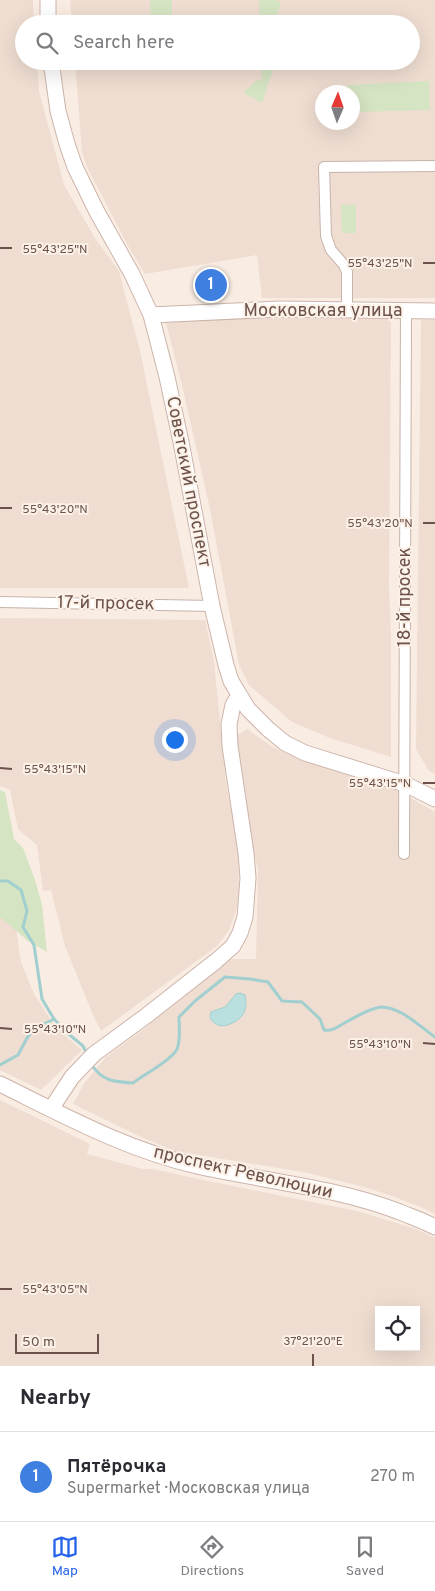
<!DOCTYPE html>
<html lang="en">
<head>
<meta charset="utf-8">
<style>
  body { margin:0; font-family:Overpass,sans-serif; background:#f2f2f3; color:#2b2b33 }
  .controls { position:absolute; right:15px; bottom:15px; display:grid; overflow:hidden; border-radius:0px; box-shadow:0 5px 20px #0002 }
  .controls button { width:45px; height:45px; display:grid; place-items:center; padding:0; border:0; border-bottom:1px solid #e1e1e2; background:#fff; color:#2b2b33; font:25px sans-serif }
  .compass { position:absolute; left:315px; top:85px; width:45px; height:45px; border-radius:50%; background:#fff; box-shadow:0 5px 20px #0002; rotate:2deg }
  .scale { position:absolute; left:15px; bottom:12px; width:84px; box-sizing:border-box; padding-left:5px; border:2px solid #6d524c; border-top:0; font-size:14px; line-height:18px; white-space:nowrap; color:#6d524c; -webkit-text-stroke:4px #fcf1e7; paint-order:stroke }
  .you { position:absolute; left:174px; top:739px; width:18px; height:18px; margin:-12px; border:4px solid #fff; border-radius:50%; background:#1a73e8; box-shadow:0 0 0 8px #1a73e833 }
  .badge { display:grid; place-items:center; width:32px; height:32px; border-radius:50%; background:#2563eb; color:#fff; font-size:16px; font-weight:700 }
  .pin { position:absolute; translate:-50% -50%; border:2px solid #fff; box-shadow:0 1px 5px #0006 }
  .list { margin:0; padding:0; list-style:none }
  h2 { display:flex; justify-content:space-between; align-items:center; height:65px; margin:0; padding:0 20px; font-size:21px }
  h2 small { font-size:16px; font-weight:400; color:#7c7c81 }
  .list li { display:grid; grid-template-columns:32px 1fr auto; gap:15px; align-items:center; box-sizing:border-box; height:90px; padding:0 20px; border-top:1px solid #e1e1e2 }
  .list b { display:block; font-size:19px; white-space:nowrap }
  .list p { margin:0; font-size:16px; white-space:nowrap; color:#7c7c81 }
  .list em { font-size:16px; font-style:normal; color:#7c7c81 }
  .icon { flex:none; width:28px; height:28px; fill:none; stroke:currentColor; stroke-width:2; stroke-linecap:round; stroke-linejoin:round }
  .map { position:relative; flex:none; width:435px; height:1366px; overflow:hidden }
  .search { position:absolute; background:#fff; box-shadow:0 5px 20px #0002; left:15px; right:15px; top:15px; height:55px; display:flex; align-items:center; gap:12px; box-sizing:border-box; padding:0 18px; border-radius:28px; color:#7c7c81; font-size:19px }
  .sheet { height:155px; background:#fff }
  nav { display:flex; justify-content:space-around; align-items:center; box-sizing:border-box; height:70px; border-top:1px solid #e1e1e2; background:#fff; font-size:14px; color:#7c7c81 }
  nav a { display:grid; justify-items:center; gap:2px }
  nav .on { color:#2563eb }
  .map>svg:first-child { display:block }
</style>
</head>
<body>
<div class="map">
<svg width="435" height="1366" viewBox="0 0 435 1366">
  <rect width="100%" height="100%" fill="#f9ece2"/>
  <g fill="#efddd1" fill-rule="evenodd">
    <polygon points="0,0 33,0 34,24 24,24 24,61 37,61 39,91 64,185 95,238 119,271 140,351 189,588 0,588"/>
    <path d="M70,0H435V298H262L257,255L145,274L127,244L87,167L82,152L75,61H411V24H72ZM322,92H352V122H322Z"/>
    <polygon points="391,317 389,586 391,637 391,757 330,738 292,722 249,685 239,665 210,509 182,385 166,323 207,318"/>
    <polygon points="421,320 435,320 435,774 429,771 416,749"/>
    <polygon points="0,618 205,620 214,661 226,784 238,843 239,891 236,911 229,930 217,946 101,1031 93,1015 65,946 51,890 43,891 37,845 18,829 10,790 0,786"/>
    <polygon points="247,729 274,748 301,759 397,790 435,812 435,1214 423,1208 392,1196 364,1187 308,1173 175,1151 141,1137 73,1104 85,1082 106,1057 140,1032 231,959 256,959 258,869 251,840 236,743 238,735"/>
    <polygon points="0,913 15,921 21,962 34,994 51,1020 63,1034 82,1050 41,1090 0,1070"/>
    <path d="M0,1100L90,1144L87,1154L143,1169H153L203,1180L357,1211L416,1229L435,1238V1366H0ZM379,1310H416V1347H379Z"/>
  </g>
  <g fill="#d5e4c3">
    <polygon points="150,0 172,0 172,24 151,24"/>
    <polygon points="259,0 277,0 281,3 274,24 260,24"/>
    <polygon points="261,61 273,61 273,70 262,103 243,93 256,81 262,79"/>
    <polygon points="429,81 430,110 353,112 352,92 347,92 347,85"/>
    <polygon points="356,204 356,233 342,233 341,205"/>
    <polygon points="0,790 5,792 14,839 23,848 35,880 42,905 47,952 28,941 0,917"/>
  </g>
  <path fill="#b9dfdf" stroke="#a1cfcf" d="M240,993L245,995C248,1008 244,1019 230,1024C225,1026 219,1027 215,1023C212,1022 211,1019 210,1017L211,1012L225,1007L236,994Z"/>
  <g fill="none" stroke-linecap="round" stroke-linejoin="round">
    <g stroke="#a1cfcf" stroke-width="3">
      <polyline points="0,881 8,881 21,890 27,911 23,927 34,945 42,999 54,1019 65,1031 83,1046 87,1054"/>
      <path d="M91,1064C102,1081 114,1082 133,1083C143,1075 172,1060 177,1049C181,1039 179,1028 179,1017L195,1001L225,977L250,979L268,982L282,1001L302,1002L320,1019L324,1030C333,1032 340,1025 348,1021C357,1016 371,1008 381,1007C401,1007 419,1026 435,1037"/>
      <polyline points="0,1065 18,1055 27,1038 34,1029 54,1019"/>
    </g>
    <defs>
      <g id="street">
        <polyline points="347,310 347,272 344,265 331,250 326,236 324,167 435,166"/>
        <polyline points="0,602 212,606"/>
        <polyline points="404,854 406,311"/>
      </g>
      <g id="secondary">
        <polyline points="48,0 48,24"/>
        <polyline points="51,61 58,111 67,144 75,167 97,212 132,274 151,315 167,377 181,442 212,606 226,665 231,681 248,709 268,729 285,743 305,753 405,784 435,799"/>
        <polyline points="151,315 280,309 435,311"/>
        <path d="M0,1084C63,1115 127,1150 197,1166C264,1181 335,1187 400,1212C412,1217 424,1221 435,1227"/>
        <polyline points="51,1109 72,1077 94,1054 146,1016 216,961 233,946 240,933 245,917 248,878 246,853 230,746 229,724 233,705 239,695"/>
      </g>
    </defs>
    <use href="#street" stroke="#c7b3ab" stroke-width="12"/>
    <use href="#secondary" stroke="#cdb4ab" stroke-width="17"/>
    <use href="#street" stroke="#fff" stroke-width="10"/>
    <use href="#secondary" stroke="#fff" stroke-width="15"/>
  </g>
  <path fill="none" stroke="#6d524c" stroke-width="2" d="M0,248H12M423,263H435M0,508H12M423,523H435M0,768L12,769M423,783H435M0,1028L12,1029M423,1043L435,1044M0,1289H12M313,1366V1354"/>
  <g text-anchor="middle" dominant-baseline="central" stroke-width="4" stroke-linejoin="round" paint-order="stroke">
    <g font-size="18" fill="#6d524c" stroke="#fcf1e7">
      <text x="323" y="311">Московская улица</text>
      <text transform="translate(188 482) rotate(79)">Советский проспект</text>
      <text transform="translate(405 597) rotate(-90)">18-й просек</text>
      <text transform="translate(106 604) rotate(1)">17-й просек</text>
      <text transform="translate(243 1173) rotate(13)">проспект Революции</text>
    </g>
  </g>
  <g font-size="12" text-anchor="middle" fill="#6d524c" stroke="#fcf1e7" stroke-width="4" stroke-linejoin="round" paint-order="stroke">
    <text x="55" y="253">55°43'25"N</text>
    <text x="380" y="267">55°43'25"N</text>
    <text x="55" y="513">55°43'20"N</text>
    <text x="380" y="527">55°43'20"N</text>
    <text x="55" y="773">55°43'15"N</text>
    <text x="380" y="787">55°43'15"N</text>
    <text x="55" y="1033">55°43'10"N</text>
    <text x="380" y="1048">55°43'10"N</text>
    <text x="55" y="1293">55°43'05"N</text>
    <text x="313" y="1345">37°21'20"E</text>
  </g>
</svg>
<div class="controls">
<button><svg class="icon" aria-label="locate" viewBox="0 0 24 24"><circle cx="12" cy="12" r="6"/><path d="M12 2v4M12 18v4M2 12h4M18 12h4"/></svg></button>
</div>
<svg class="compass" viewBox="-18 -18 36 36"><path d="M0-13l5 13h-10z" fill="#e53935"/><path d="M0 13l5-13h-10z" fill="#7c7c81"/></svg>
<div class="scale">50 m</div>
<div class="you"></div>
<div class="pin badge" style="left:211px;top:285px;background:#3f7fe0">1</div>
<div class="search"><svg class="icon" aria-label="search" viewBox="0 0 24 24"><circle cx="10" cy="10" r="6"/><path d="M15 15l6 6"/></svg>Search here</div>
</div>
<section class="sheet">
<h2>Nearby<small></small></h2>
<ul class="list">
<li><span class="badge" style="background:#3f7fe0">1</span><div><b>Пятёрочка</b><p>Supermarket · Московская улица</p></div><em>270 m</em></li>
</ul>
</section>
<nav>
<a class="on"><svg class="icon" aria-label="map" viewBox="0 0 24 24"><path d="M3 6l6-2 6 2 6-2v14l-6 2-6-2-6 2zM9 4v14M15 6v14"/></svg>Map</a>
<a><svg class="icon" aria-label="directions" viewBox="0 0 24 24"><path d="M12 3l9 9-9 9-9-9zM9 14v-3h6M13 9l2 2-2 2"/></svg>Directions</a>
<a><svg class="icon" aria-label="saved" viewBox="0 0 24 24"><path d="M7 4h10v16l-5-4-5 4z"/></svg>Saved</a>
</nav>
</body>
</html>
